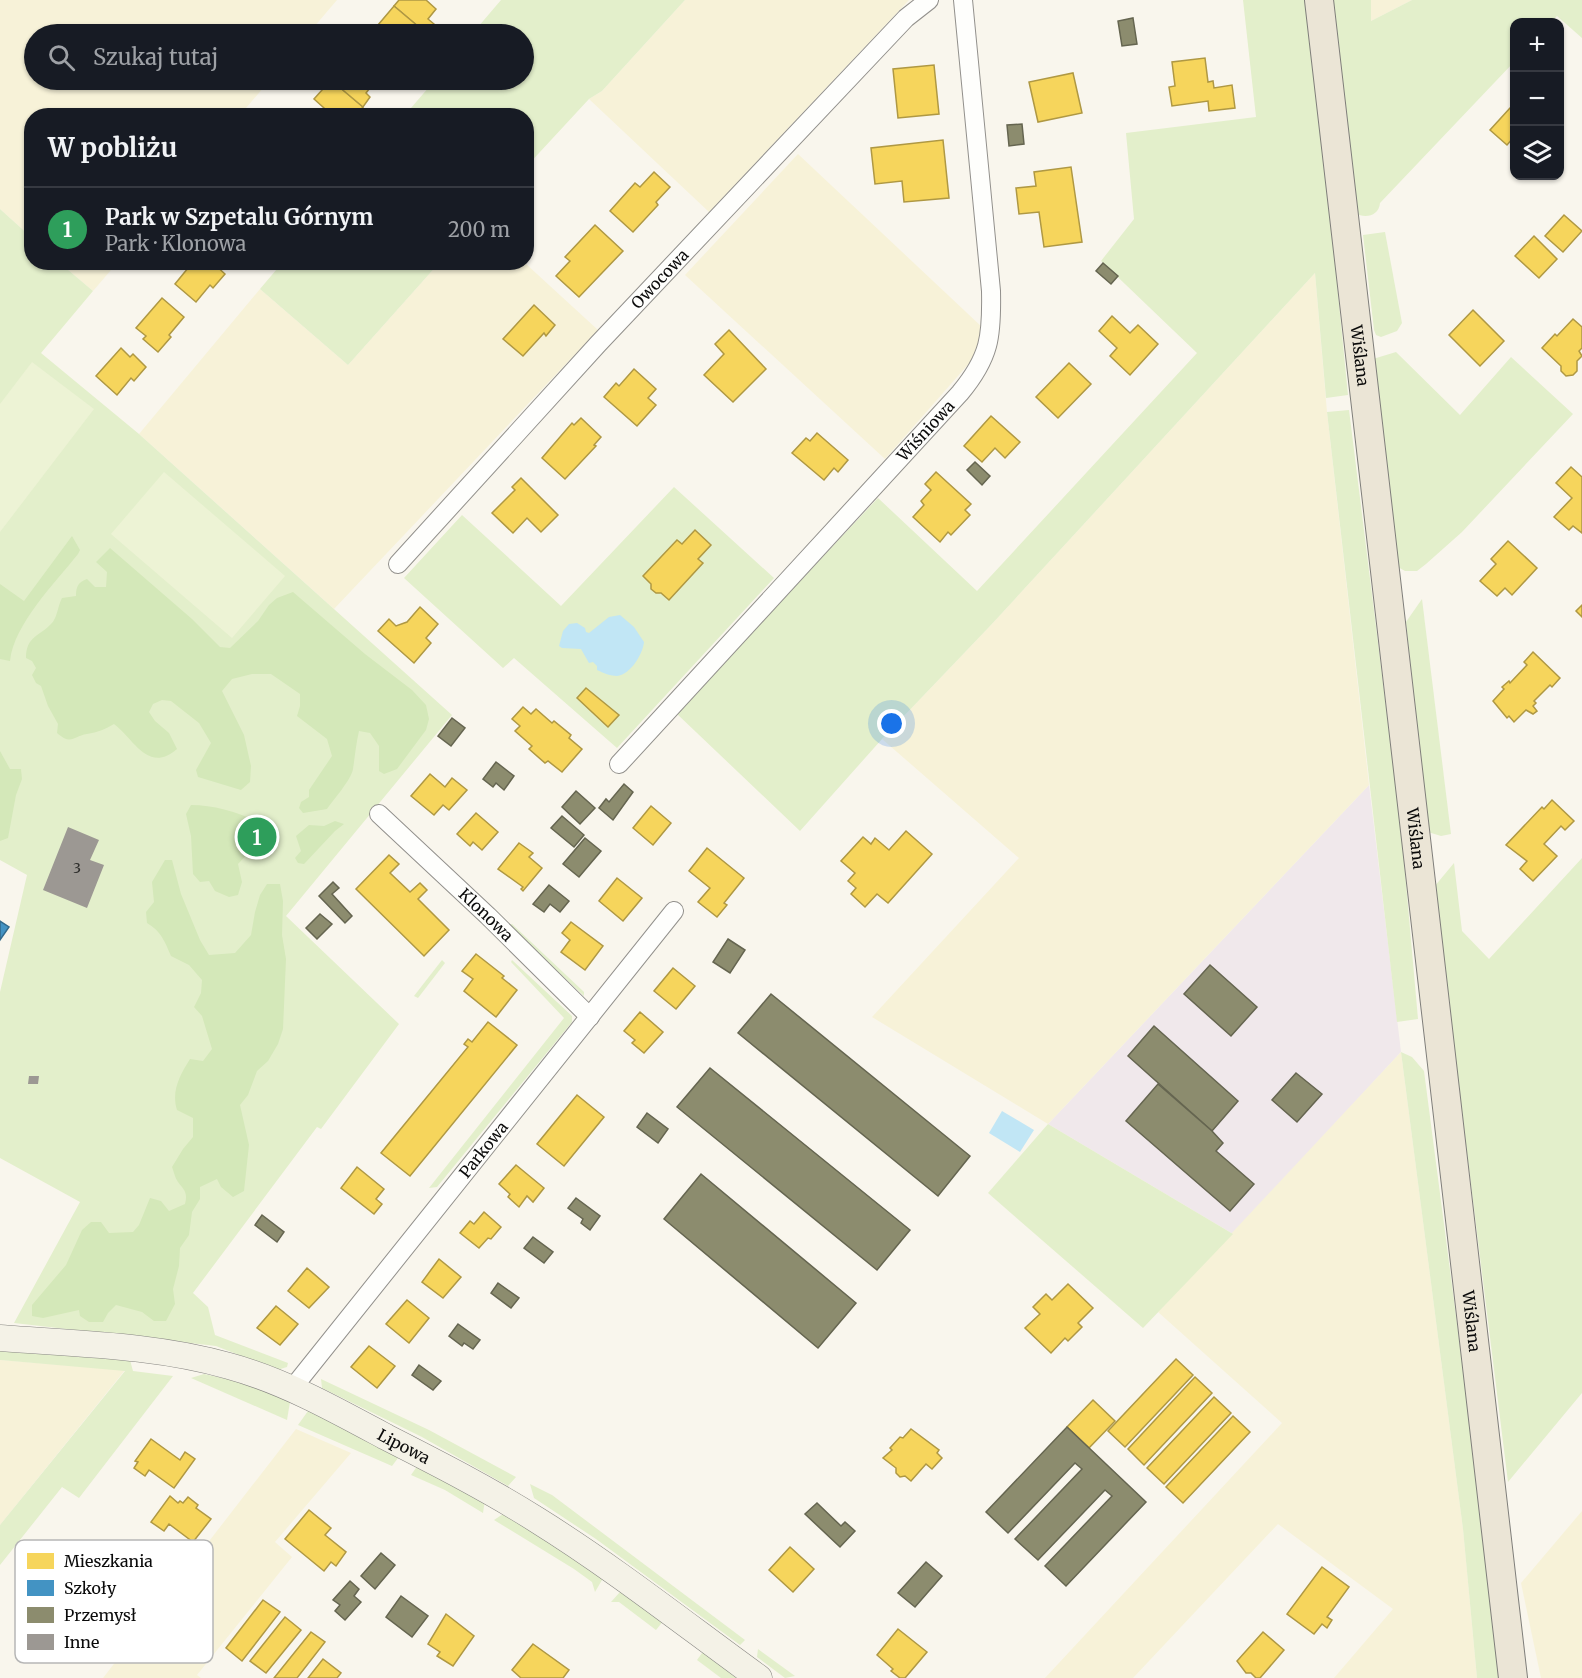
<!DOCTYPE html>
<html lang="pl">
<head>
<meta charset="utf-8">
<style>
  body { margin:0; font-family:Merriweather,serif; background:#242831; color:#f1f3f6 }
  .controls { position:absolute; right:18px; top:18px; display:grid; overflow:hidden; border-radius:12px; box-shadow:0 2px 4px #0004 }
  .controls button { width:54px; height:54px; display:grid; place-items:center; padding:0; border:0; border-bottom:2px solid #363941; background:#171b24; color:#f1f3f6; font:30px sans-serif }
  .you { position:absolute; left:892px; top:724px; width:21px; height:21px; margin:-15px; border:4px solid #fff; border-radius:50%; background:#1a73e8; box-shadow:0 0 0 9px #1a73e833 }
  .badge { display:grid; place-items:center; width:39px; height:39px; border-radius:50%; background:#0b8043; color:#fff; font-size:20px; font-weight:700 }
  .pin { position:absolute; translate:-50% -50%; border:3px solid #fff; box-shadow:0 2px 6px #0006 }
  .list { margin:0; padding:0; list-style:none }
  h2 { display:flex; justify-content:space-between; align-items:center; height:78px; margin:0; padding:0 24px; font-size:26px }
  h2 small { font-size:20px; font-weight:400; color:#9ea1a6 }
  .list li { display:grid; grid-template-columns:39px 1fr auto; gap:18px; align-items:center; box-sizing:border-box; height:84px; padding:0 24px; border-top:2px solid #363941 }
  .list b { display:block; font-size:22px; white-space:nowrap }
  .list p { margin:0; font-size:20px; white-space:nowrap; color:#9ea1a6 }
  .list em { font-size:20px; font-style:normal; color:#9ea1a6 }
  .icon { flex:none; width:33px; height:33px; fill:none; stroke:currentColor; stroke-width:2; stroke-linecap:round; stroke-linejoin:round }
  .map { position:relative; flex:none; width:1582px; height:1678px; overflow:hidden }
  .search { position:absolute; background:#171b24; box-shadow:0 2px 4px #0004; left:24px; top:24px; width:510px; height:66px; display:flex; align-items:center; gap:15px; box-sizing:border-box; padding:0 21px; border-radius:33px; color:#9ea1a6; font-size:22px }
  .panel { position:absolute; background:#171b24; box-shadow:0 2px 4px #0004; left:24px; top:108px; width:510px; height:162px; border-radius:24px }
  .map>svg:first-child { display:block }
</style>
</head>
<body>
<div class="map">
<svg width="1582" height="1678" viewBox="0 0 1582 1678">
  <rect width="100%" height="100%" fill="#f9f6ed"/>
  <polygon fill="#f0e8eb" points="1369,785 1401,1052 1233,1234 1048,1124"/>
  <g fill="#f7f2d8">
    <polygon points="0,0 337,0 308,34 34,34 34,80 270,80 240,115 32,116 31,237 0,209"/>
    <polygon points="685,0 909,0 709,212 589,99 602,91"/>
    <polygon points="1371,0 1412,0 1371,21"/>
    <polygon points="798,154 983,328 972,360 885,459 685,275"/>
    <polygon points="60,263 117,263 93,291"/>
    <polygon points="439,263 525,263 598,330 334,609 139,434 260,289 348,365"/>
    <polygon points="1315,273 1327,412 1369,785 1048,1124 872,1017 1019,858 882,739 991,625"/>
    <polygon points="1401,1052 1463,1529 1477,1678 1334,1678 1393,1609 1278,1524 1133,1678 1045,1678 1282,1423 1158,1312"/>
    <polygon points="0,1360 125,1370 0,1525"/>
    <polygon points="296,1429 351,1453 275,1542 292,1557 197,1675 201,1678 103,1678"/>
    <polygon points="1582,1511 1582,1678 1541,1678 1521,1583"/>
  </g>
  <g fill="#e3efcb">
    <polygon points="501,0 685,0 602,91 589,99 527,166 526,116 405,115 435,80 524,80 524,34 472,34"/>
    <polygon points="1243,0 1305,0 1327,182 1348,395 1326,398 1315,273 991,625 882,739 800,831 676,713 878,498 977,591 1197,353 1101,261 1134,219 1126,133 1256,117"/>
    <path d="M1329,0H1371V21L1412,0H1582V38L1557,16L1551,22H1514V62L1380,203C1379,216 1365,219 1355,213Z"/>
    <polygon points="0,209 31,237 32,262 60,263 93,291 41,353 139,434 452,715 286,916 399,1024 321,1129 317,1127 193,1293 208,1307 215,1335 288,1363 287,1367 277,1370 216,1346 14,1323 80,1202 0,1158 0,992 27,875 0,860"/>
    <polygon points="1385,232 1402,323 1397,331 1381,337 1376,335 1374,330 1363,235"/>
    <polygon points="282,263 282,262 439,263 348,365 260,289"/>
    <polygon points="1396,352 1460,415 1511,357 1573,414 1462,532 1426,564 1417,571 1405,571 1396,566 1373,359"/>
    <polygon points="1349,410 1401,827 1418,1019 1397,1022 1327,412"/>
    <polygon points="674,487 774,578 617,748 514,658 503,668 404,578 462,515 561,606"/>
    <polygon points="1422,599 1451,834 1441,836 1428,832 1406,622"/>
    <polygon points="1582,858 1582,1393 1508,1482 1434,887 1454,863 1462,931 1489,959"/>
    <polygon points="512,924 584,992 584,996 508,925"/>
    <polygon points="442,960 445,963 418,998 414,996"/>
    <polygon points="512,960 572,1016 572,1022 437,1187 429,1188 564,1018 511,962"/>
    <polygon points="1401,1052 1412,1057 1424,1071 1488,1561 1499,1678 1477,1678 1463,1529"/>
    <polygon points="1048,1124 1233,1234 1143,1328 988,1193"/>
    <polygon points="0,1349 130,1360 133,1371 173,1376 79,1498 62,1487 0,1565 0,1525 125,1371 0,1360"/>
    <polygon points="204,1374 249,1384 290,1402 287,1420 191,1378"/>
    <polygon points="321,1379 429,1430 516,1477 508,1486 422,1437 322,1388"/>
    <polygon points="308,1411 401,1454 392,1466 298,1425"/>
    <polygon points="418,1465 485,1500 483,1513 445,1490 411,1475"/>
    <polygon points="530,1484 552,1495 745,1640 740,1645 596,1539 534,1498"/>
    <polygon points="506,1512 602,1575 602,1580 595,1592 592,1582 574,1569 494,1520"/>
    <polygon points="620,1592 625,1592 664,1620 656,1630 619,1602 611,1602"/>
    <polygon points="705,1649 744,1678 721,1678 697,1660"/>
    <polygon points="758,1649 795,1676 785,1678 757,1657"/>
  </g>
  <g fill="#d4e8b9">
    <path d="M72,536L80,550L78,554C55,583 14,624 10,661L0,659V584L24,601Z"/>
    <path d="M110,548L192,619L220,647L230,648L258,621L269,605L277,598L293,592L365,654L412,690L426,705L429,719L426,730L397,769L384,774L379,771V746L370,733L359,731C356,744 355,756 353,769C351,780 334,799 327,809L303,813L299,808L301,802L309,797V790L332,756L327,739L297,716L300,706V694L271,674H252L232,679L222,691L244,735L251,766L250,782L241,790L198,777L196,770L211,743L199,723L171,701L162,700L153,704L149,712L155,721L169,733L177,749C148,774 134,739 114,724C104,730 98,732 87,734C73,736 72,746 57,733L58,724L48,706L41,686L36,683L32,675L36,668L32,661L26,658C26,636 40,636 51,624C57,619 58,605 62,598L76,596C76,587 78,582 87,579L95,587H106L107,572L96,562Z"/>
    <polygon points="0,751 10,769 21,769 22,779 16,795 8,838 0,841"/>
    <path d="M191,805C217,805 245,814 267,827L257,844L238,864L242,882L238,895L229,897L215,891L209,881L200,882L193,874L191,836L186,814Z"/>
    <polygon points="335,821 344,824 335,831 304,864 298,863 295,858 301,851 296,836 309,825 324,826"/>
    <path d="M165,860H172L181,894L200,940L209,955L235,953L251,935L255,912L260,895L267,884H280L283,901L282,935L286,959L283,1029L278,1044L268,1061L257,1071L248,1095L240,1105L249,1145L244,1191L233,1197L221,1187L217,1179L200,1187V1199L192,1212L189,1235L180,1248L179,1266L173,1289L175,1304L166,1321H154L142,1312L116,1305L108,1313L103,1322H89L80,1316L79,1310L43,1318L32,1316V1305L66,1265L82,1230L91,1222H101L109,1233L133,1232L139,1225L150,1198L161,1201L169,1211L185,1204C188,1192 184,1190 178,1182C175,1178 174,1172 172,1167L183,1149L193,1137V1118L177,1110C171,1091 180,1075 190,1059L203,1061L212,1049L202,1016L194,1007L201,993L202,980L189,965L171,956C165,942 161,931 147,923L146,912L154,902L152,882Z"/>
  </g>
  <g fill="#edf3d5">
    <polygon points="32,362 94,409 0,532 0,404"/>
    <polygon points="164,472 285,576 232,638 111,534"/>
  </g>
  <g fill="#c1e6f5">
    <path d="M620,615L634,627L644,642C643,654 630,675 617,676C611,676 603,673 597,670V666L593,662L589,663L581,649L562,648L559,646L563,631L569,624L577,623L585,628L586,632L589,633L609,617Z"/>
    <polygon points="1002,1111 1034,1130 1020,1152 989,1133"/>
  </g>
  <g fill="#f6d55c" stroke="#af9843" stroke-width="1.5">
    <polygon points="399,0 426,0 436,9 428,19 434,24 426,33 394,6"/>
    <polygon points="394,6 426,33 425,34 388,34 378,25"/>
    <polygon points="1205,58 1208,82 1213,81 1214,88 1232,85 1235,108 1209,111 1208,101 1172,106 1169,87 1175,86 1172,62"/>
    <polygon points="934,65 939,114 898,118 893,69"/>
    <polygon points="1073,73 1082,113 1038,122 1029,82"/>
    <polygon points="331,80 363,107 355,116 349,112 346,116 333,116 314,99"/>
    <polygon points="331,80 370,80 374,83 366,93 370,97 363,107"/>
    <polygon points="1510,108 1514,108 1514,137 1507,145 1490,130"/>
    <polygon points="1560,110 1562,110 1561,136 1560,136"/>
    <polygon points="943,140 949,198 904,202 902,181 875,184 871,148"/>
    <polygon points="1071,167 1082,242 1044,247 1039,212 1019,214 1016,188 1036,186 1034,172"/>
    <polygon points="654,172 670,187 656,202 658,205 633,232 610,211 635,183 640,187"/>
    <polygon points="1564,215 1582,231 1563,252 1545,236"/>
    <polygon points="595,225 623,251 579,297 556,276 570,261 565,257"/>
    <polygon points="1534,236 1557,259 1539,278 1515,256"/>
    <polygon points="193,262 212,262 225,274 213,288 210,285 196,302 175,284"/>
    <polygon points="162,298 184,317 169,335 171,337 158,352 143,339 146,336 136,328"/>
    <polygon points="534,305 555,325 546,336 544,333 523,356 503,339"/>
    <polygon points="1473,310 1504,341 1480,366 1449,335"/>
    <polygon points="1112,316 1130,333 1138,325 1158,344 1130,375 1110,356 1117,348 1099,331"/>
    <polygon points="1573,319 1582,327 1582,348 1579,351 1582,356 1577,361 1577,371 1573,375 1566,376 1561,371 1561,366 1542,348 1555,334 1557,336"/>
    <polygon points="729,330 766,369 733,402 704,375 724,354 715,344"/>
    <polygon points="121,348 130,357 133,354 146,367 134,381 131,378 117,395 96,376"/>
    <polygon points="1069,363 1091,384 1058,418 1036,397"/>
    <polygon points="634,369 656,389 648,398 656,405 637,426 604,397 616,383 619,386"/>
    <polygon points="991,416 1020,442 1005,458 995,448 982,462 964,446"/>
    <polygon points="581,418 601,437 594,445 596,446 565,479 542,458 572,423 574,425"/>
    <polygon points="817,433 848,460 838,472 834,468 824,480 792,453 806,438 810,441"/>
    <polygon points="1571,467 1582,477 1582,533 1573,526 1569,530 1554,517 1572,498 1556,483"/>
    <polygon points="936,472 971,504 965,510 970,515 951,535 948,532 940,542 913,517 924,505 921,501 931,490 925,484"/>
    <polygon points="521,478 558,515 541,532 527,518 513,533 492,513 515,490 512,487"/>
    <polygon points="695,530 711,545 698,559 703,563 669,600 661,593 656,593 651,589 651,584 643,576 677,540 682,544"/>
    <polygon points="1508,541 1537,568 1512,595 1505,588 1497,596 1480,581 1496,564 1491,559"/>
    <polygon points="1582,605 1582,617 1576,611"/>
    <polygon points="420,607 438,624 426,638 431,643 414,663 378,631 389,619 396,626 407,622"/>
    <polygon points="1533,652 1560,678 1552,687 1550,685 1534,701 1536,703 1533,706 1537,711 1533,714 1526,710 1514,722 1509,716 1507,718 1493,701 1504,689 1502,687 1509,681 1510,683 1527,665 1524,662"/>
    <polygon points="586,688 619,715 608,727 577,698"/>
    <polygon points="523,707 531,714 536,709 552,723 554,721 571,735 569,738 582,749 562,772 548,761 545,763 529,749 532,746 515,731 520,726 512,719"/>
    <polygon points="430,774 445,787 452,778 467,790 449,810 443,805 434,815 411,796"/>
    <polygon points="1552,800 1574,821 1565,830 1561,826 1544,844 1557,856 1533,881 1520,869 1527,861 1506,845 1542,807 1544,809"/>
    <polygon points="651,806 671,823 653,845 633,828"/>
    <polygon points="476,813 498,832 482,850 473,842 470,846 457,834"/>
    <polygon points="906,831 932,854 888,903 877,894 865,907 851,894 856,888 848,881 855,873 841,861 863,837 871,844 875,838 889,850"/>
    <polygon points="519,843 533,853 529,857 542,868 523,891 521,889 523,887 498,869"/>
    <polygon points="707,848 744,878 724,903 727,905 717,917 698,902 710,888 689,871"/>
    <polygon points="389,855 399,864 390,873 410,892 420,883 427,890 418,899 449,930 424,956 356,889"/>
    <polygon points="617,878 642,898 623,921 599,901"/>
    <polygon points="571,922 603,946 585,970 561,952 570,940 562,933"/>
    <polygon points="476,954 504,976 502,978 517,990 496,1017 464,991 473,979 462,971"/>
    <polygon points="673,968 695,986 676,1009 654,991"/>
    <polygon points="640,1012 663,1032 644,1053 632,1043 635,1040 624,1031"/>
    <polygon points="488,1022 517,1045 410,1176 381,1153 468,1047 464,1044 468,1039 472,1042"/>
    <polygon points="577,1095 604,1117 564,1166 537,1144"/>
    <polygon points="516,1165 544,1188 533,1202 527,1196 519,1207 508,1197 510,1194 499,1184"/>
    <polygon points="357,1167 384,1189 376,1199 382,1204 374,1214 341,1188"/>
    <polygon points="484,1212 501,1227 491,1239 488,1238 479,1248 460,1233 470,1221 474,1224"/>
    <polygon points="439,1259 461,1277 443,1298 422,1282"/>
    <polygon points="307,1268 329,1287 309,1308 288,1291"/>
    <polygon points="1068,1284 1093,1308 1078,1323 1082,1327 1068,1341 1065,1338 1051,1353 1025,1328 1040,1314 1033,1307 1046,1294 1052,1300"/>
    <polygon points="407,1300 429,1318 409,1343 386,1324"/>
    <polygon points="276,1306 298,1324 280,1345 257,1328"/>
    <polygon points="369,1346 395,1366 377,1388 351,1367"/>
    <polygon points="1176,1359 1193,1375 1125,1447 1108,1431"/>
    <polygon points="1195,1377 1212,1393 1144,1465 1128,1449"/>
    <polygon points="1214,1397 1231,1413 1164,1484 1147,1468"/>
    <polygon points="1093,1400 1115,1421 1089,1448 1067,1427"/>
    <polygon points="1233,1416 1250,1432 1183,1503 1166,1487"/>
    <polygon points="911,1429 939,1450 937,1453 942,1458 932,1469 926,1464 911,1481 905,1476 900,1477 896,1473 896,1468 883,1458 892,1450 890,1448 900,1437 903,1438"/>
    <polygon points="151,1439 180,1460 185,1452 195,1459 174,1488 149,1470 145,1476 134,1468 138,1462 135,1461"/>
    <polygon points="170,1496 178,1503 180,1501 183,1503 188,1497 198,1505 196,1508 211,1519 193,1542 169,1524 164,1531 151,1522"/>
    <polygon points="309,1510 331,1528 325,1535 346,1552 336,1566 331,1562 324,1571 285,1539"/>
    <polygon points="790,1547 814,1569 793,1592 769,1570"/>
    <polygon points="1322,1567 1349,1587 1327,1617 1332,1620 1327,1628 1322,1624 1314,1634 1287,1614"/>
    <polygon points="263,1600 280,1612 242,1661 226,1648"/>
    <polygon points="446,1614 474,1636 453,1666 437,1656 440,1652 428,1644"/>
    <polygon points="285,1617 301,1630 266,1673 250,1661"/>
    <polygon points="898,1629 927,1652 905,1678 900,1678 891,1671 893,1669 877,1655"/>
    <polygon points="311,1632 325,1642 297,1678 274,1678"/>
    <polygon points="1263,1632 1284,1650 1260,1678 1256,1678 1251,1673 1246,1673 1237,1661"/>
    <polygon points="533,1644 569,1670 563,1678 521,1678 512,1670"/>
    <polygon points="323,1659 341,1673 337,1678 308,1678"/>
  </g>
  <polygon fill="#4393c3" stroke="#326a8c" stroke-width="1.5" points="0,921 9,927 0,940"/>
  <g fill="#8c8c6e" stroke="#656550" stroke-width="1.5">
    <polygon points="1133,18 1137,44 1122,46 1118,21"/>
    <polygon points="1022,124 1024,144 1009,146 1007,125"/>
    <polygon points="1103,263 1118,276 1111,284 1096,271"/>
    <polygon points="975,462 990,476 982,485 967,470"/>
    <polygon points="452,718 465,728 451,746 438,736"/>
    <polygon points="496,762 514,776 504,790 496,783 493,787 483,779"/>
    <polygon points="624,784 633,792 613,820 599,808 606,799 609,802"/>
    <polygon points="576,791 595,808 580,824 562,807"/>
    <polygon points="562,816 584,835 574,847 551,828"/>
    <polygon points="585,838 601,851 579,877 563,864"/>
    <polygon points="333,882 339,888 332,894 352,916 345,923 319,896"/>
    <polygon points="549,885 569,901 560,912 550,904 544,912 533,904"/>
    <polygon points="320,914 332,924 317,939 306,928"/>
    <polygon points="728,939 745,950 730,973 713,962"/>
    <polygon points="1210,965 1257,1007 1231,1036 1184,994"/>
    <polygon points="771,994 970,1156 938,1196 738,1033"/>
    <polygon points="1154,1026 1238,1101 1212,1131 1128,1056"/>
    <polygon points="710,1068 910,1230 877,1270 677,1107"/>
    <polygon points="1296,1073 1322,1094 1297,1122 1272,1100"/>
    <polygon points="1158,1084 1212,1131 1223,1143 1216,1151 1254,1184 1230,1211 1126,1121"/>
    <polygon points="647,1113 668,1129 658,1143 637,1127"/>
    <polygon points="701,1174 856,1303 818,1348 664,1219"/>
    <polygon points="576,1198 600,1216 590,1230 581,1223 583,1219 568,1208"/>
    <polygon points="262,1215 284,1232 277,1242 255,1225"/>
    <polygon points="533,1237 553,1252 544,1263 524,1248"/>
    <polygon points="498,1283 519,1298 511,1308 491,1293"/>
    <polygon points="458,1324 480,1340 473,1349 464,1343 462,1346 449,1336"/>
    <polygon points="419,1365 441,1381 433,1390 412,1375"/>
    <polygon points="1067,1427 1146,1502 1066,1586 1045,1566 1112,1496 1105,1490 1038,1560 1015,1539 1082,1469 1075,1463 1008,1533 986,1512"/>
    <polygon points="817,1503 841,1526 845,1522 855,1531 840,1547 805,1514"/>
    <polygon points="381,1553 395,1565 375,1589 361,1576"/>
    <polygon points="926,1562 942,1576 915,1607 898,1593"/>
    <polygon points="350,1581 359,1589 354,1596 361,1602 345,1620 335,1611 340,1605 333,1600"/>
    <polygon points="401,1596 428,1616 412,1637 386,1617"/>
  </g>
  <g fill="#9c9893">
    <polygon points="68,827 99,840 90,860 104,865 87,908 43,890"/>
    <polygon points="29,1076 39,1076 38,1084 28,1084"/>
  </g>
  <g fill="none" stroke-linecap="round" stroke-linejoin="round">
    <defs>
      <g id="street">
        <path id="s1" d="M398,564L598,344L906,18L929,0"/>
        <path id="s2" d="M619,764L960,393C990,357 992,336 991,291L963,0"/>
        <path id="s3" d="M379,814L488,916L590,1017"/>
        <path id="s4" d="M291,1390L674,911"/>
      </g>
      <g id="secondary">
        <path id="s5" d="M0,1338C76,1344 156,1345 229,1366C284,1381 336,1410 386,1437C437,1463 488,1489 537,1520C614,1568 686,1625 759,1678"/>
      </g>
      <g id="primary">
        <path id="s6" d="M1319,0L1513,1678"/>
      </g>
    </defs>
    <use href="#street" stroke="#92908c" stroke-width="20"/>
    <use href="#secondary" stroke="#888783" stroke-width="27"/>
    <use href="#primary" stroke="#7f7e7a" stroke-width="30"/>
    <use href="#street" stroke="#fefefc" stroke-width="18"/>
    <use href="#secondary" stroke="#f4f2e7" stroke-width="26"/>
    <use href="#primary" stroke="#ebe5d6" stroke-width="28"/>
  </g>
  <g text-anchor="middle" dominant-baseline="central" stroke-width="6" stroke-linejoin="round" paint-order="stroke">
    <g font-size="14" fill="#2e2e2c">
      <text x="77" y="868">3</text>
    </g>
    <g font-size="16" fill="#0a0a0a" stroke="#fff">
      <text stroke="none"><textPath href="#s1" startOffset="387">Owocowa</textPath></text>
      <text stroke="none"><textPath href="#s6" startOffset="358">Wiślana</textPath></text>
      <text stroke="none"><textPath href="#s2" startOffset="453">Wiśniowa</textPath></text>
      <text stroke="none"><textPath href="#s6" startOffset="844">Wiślana</textPath></text>
      <text stroke="none"><textPath href="#s3" startOffset="147">Klonowa</textPath></text>
      <text stroke="none"><textPath href="#s4" startOffset="308">Parkowa</textPath></text>
      <text stroke="none"><textPath href="#s6" startOffset="1330">Wiślana</textPath></text>
      <text stroke="none"><textPath href="#s5" startOffset="424">Lipowa</textPath></text>
    </g>
  </g>
  <rect x="15" y="1540" width="198" height="123" rx="9" fill="#fff" stroke="#b6b6b6" stroke-width="1.5"/>
  <rect x="27" y="1553" width="27" height="16" fill="#f6d55c"/>
  <rect x="27" y="1580" width="27" height="16" fill="#4393c3"/>
  <rect x="27" y="1607" width="27" height="16" fill="#8c8c6e"/>
  <rect x="27" y="1634" width="27" height="16" fill="#9c9893"/>
  <g font-size="16" fill="#0a0a0a">
    <text x="64" y="1567">Mieszkania</text>
    <text x="64" y="1594">Szkoły</text>
    <text x="64" y="1621">Przemysł</text>
    <text x="64" y="1648">Inne</text>
  </g>
</svg>
<div class="controls">
<button>+</button>
<button>−</button>
<button><svg class="icon" aria-label="layers" viewBox="0 0 24 24"><path d="M12 4l9 5-9 5-9-5zM3 14l9 5 9-5"/></svg></button>
</div>
<div class="you"></div>
<div class="pin badge" style="left:257px;top:837px;background:#2e9e5b">1</div>
<div class="search"><svg class="icon" aria-label="search" viewBox="0 0 24 24"><circle cx="10" cy="10" r="6"/><path d="M15 15l6 6"/></svg>Szukaj tutaj</div>
<section class="panel">
<h2>W pobliżu<small></small></h2>
<ul class="list">
<li><span class="badge" style="background:#2e9e5b">1</span><div><b>Park w Szpetalu Górnym</b><p>Park · Klonowa</p></div><em>200 m</em></li>
</ul>
</section>
</div>
</body>
</html>
